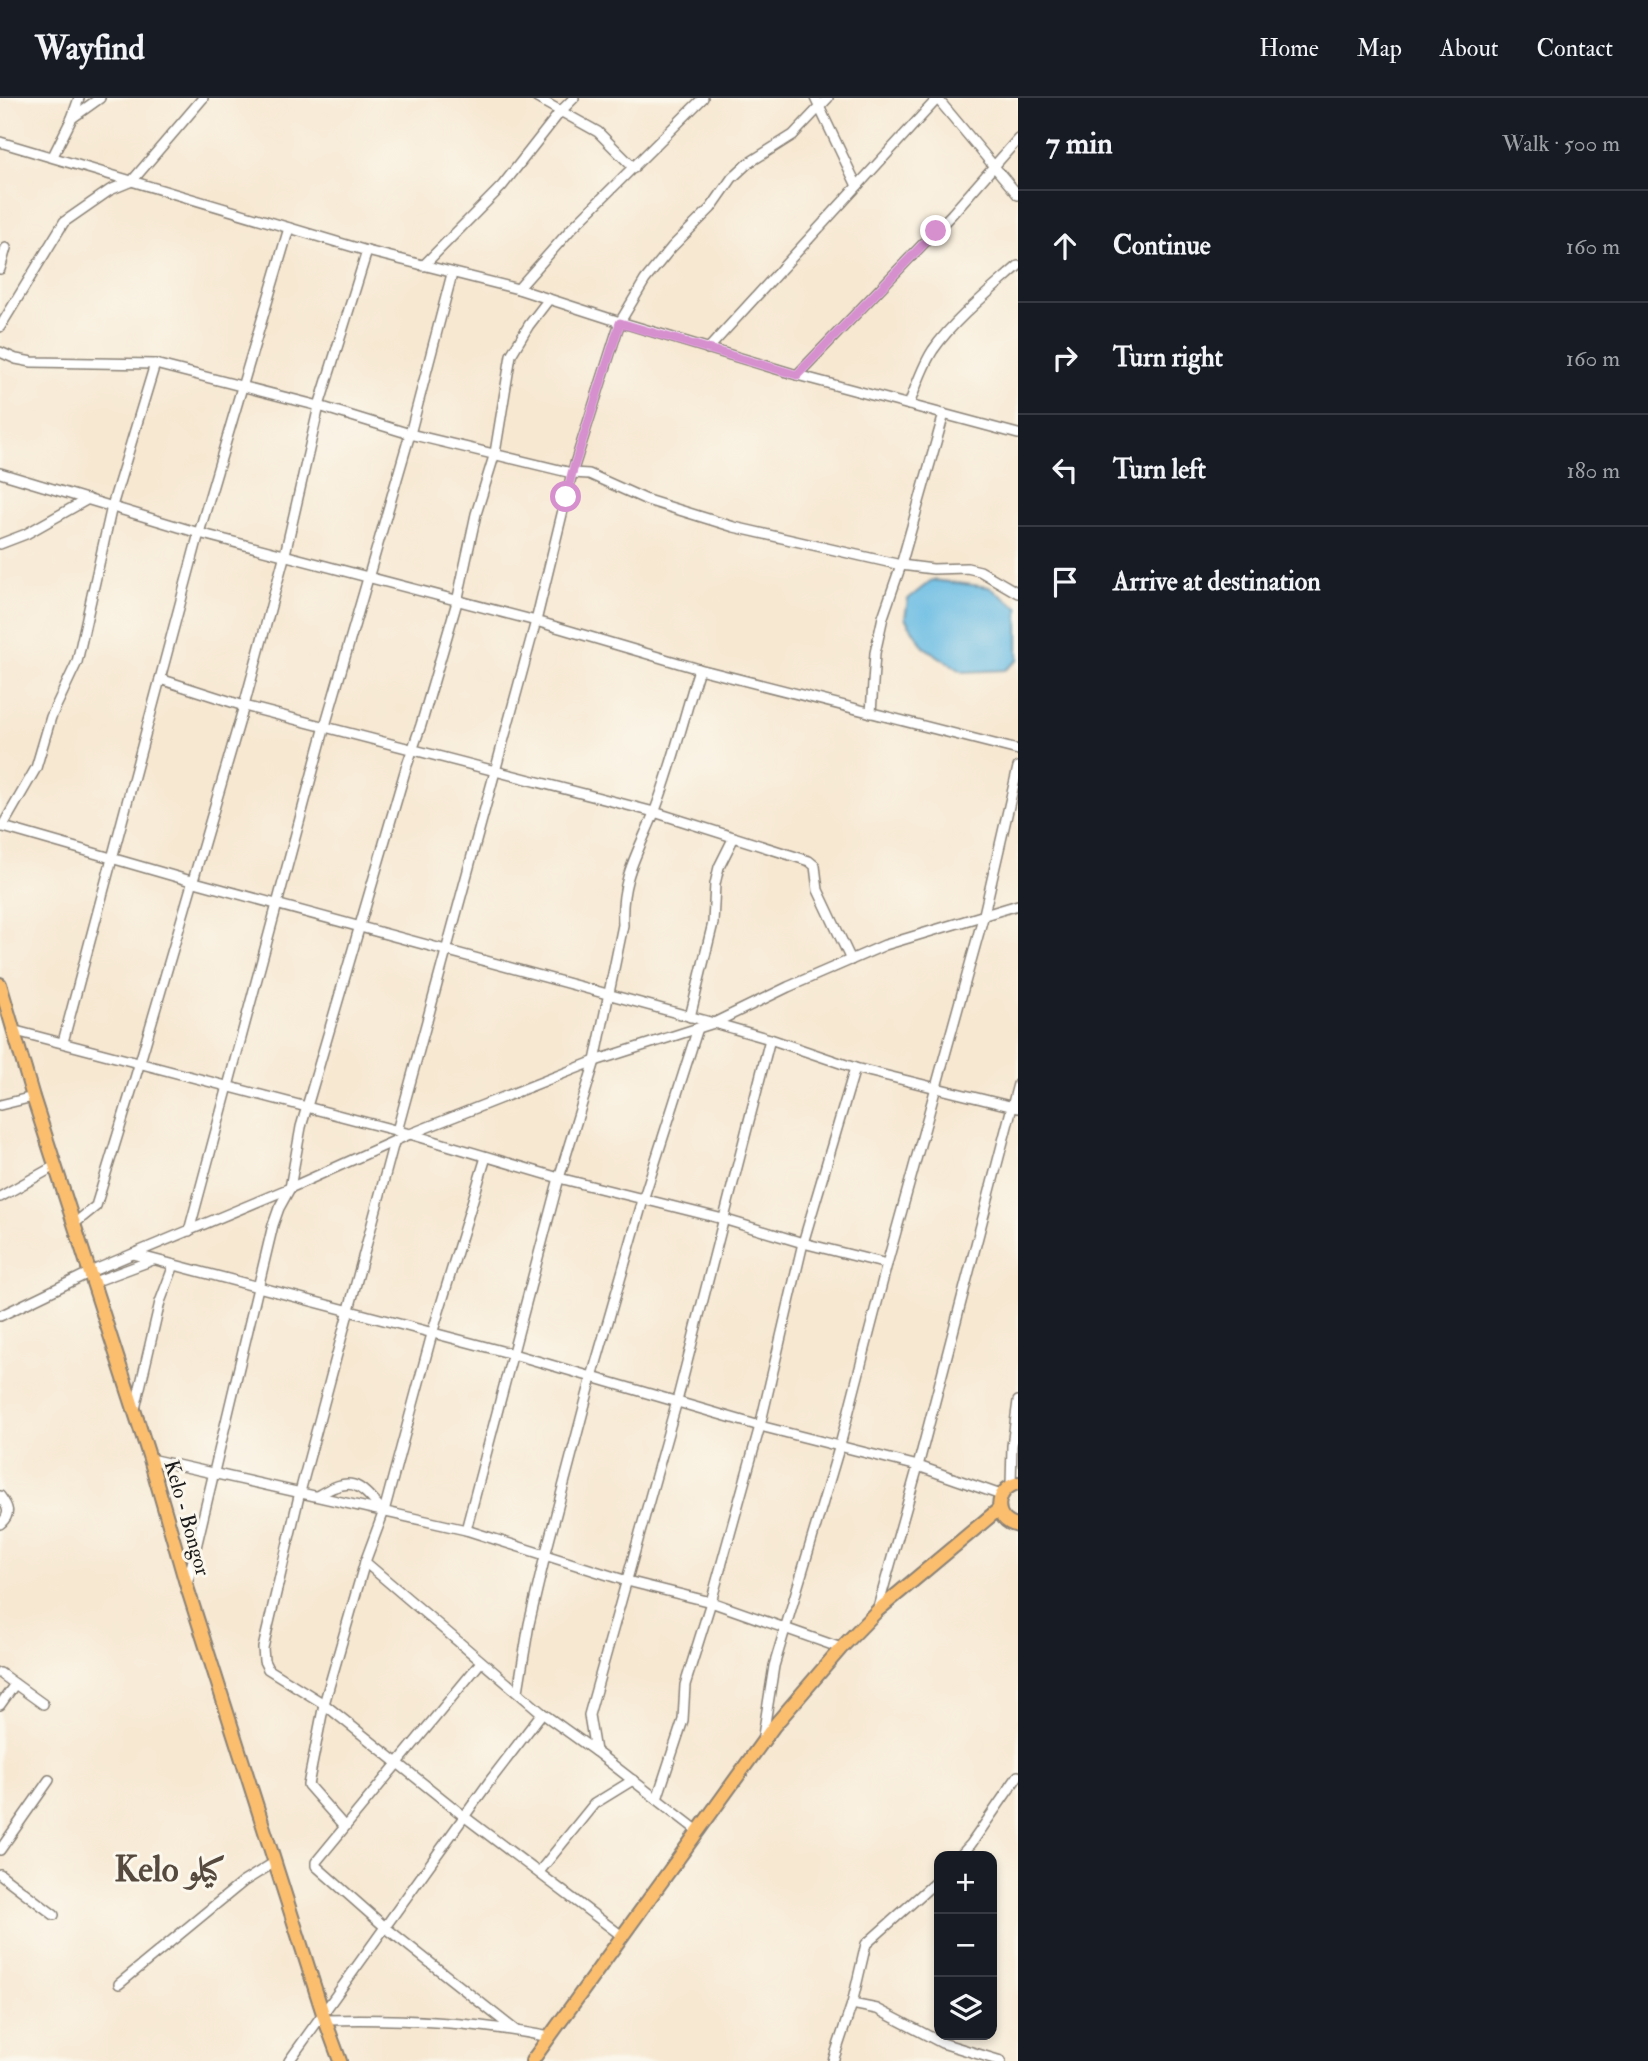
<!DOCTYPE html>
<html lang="en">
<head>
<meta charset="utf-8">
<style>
  body { margin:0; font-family:"IM FELL Double Pica",Amiri,serif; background:#20242c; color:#f1f3f6 }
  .controls { position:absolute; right:21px; bottom:21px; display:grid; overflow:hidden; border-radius:14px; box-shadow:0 4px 10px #0003 }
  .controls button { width:63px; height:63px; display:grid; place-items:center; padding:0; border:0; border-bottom:2px solid #363941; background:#171b24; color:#f1f3f6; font:35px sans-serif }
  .stop { position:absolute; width:21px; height:21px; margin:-16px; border:5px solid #d690ce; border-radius:50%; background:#fff }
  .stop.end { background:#d690ce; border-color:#fff; box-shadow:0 2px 7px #0008 }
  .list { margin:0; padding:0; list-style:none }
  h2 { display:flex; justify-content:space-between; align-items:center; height:91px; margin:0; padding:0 28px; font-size:30px }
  h2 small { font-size:23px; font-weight:400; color:#9ea1a6 }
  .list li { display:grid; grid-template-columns:46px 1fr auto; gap:21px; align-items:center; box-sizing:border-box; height:112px; padding:0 28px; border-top:2px solid #363941 }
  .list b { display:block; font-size:26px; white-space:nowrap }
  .list em { font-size:23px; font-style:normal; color:#9ea1a6 }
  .icon { flex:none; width:38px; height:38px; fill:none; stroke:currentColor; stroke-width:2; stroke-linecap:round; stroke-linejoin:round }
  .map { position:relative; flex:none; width:1018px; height:1963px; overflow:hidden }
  header { display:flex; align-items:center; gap:42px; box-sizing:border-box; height:98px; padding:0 35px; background:#171b24; border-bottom:2px solid #363941 }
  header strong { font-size:33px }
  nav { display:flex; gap:38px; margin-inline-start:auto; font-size:24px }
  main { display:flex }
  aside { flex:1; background:#171b24 }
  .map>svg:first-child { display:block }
</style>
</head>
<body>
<header>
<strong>Wayfind</strong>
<nav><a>Home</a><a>Map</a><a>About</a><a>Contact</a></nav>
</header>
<main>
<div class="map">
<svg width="1018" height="1963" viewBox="0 0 1018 1963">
  <rect width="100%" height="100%" fill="#fbf7ec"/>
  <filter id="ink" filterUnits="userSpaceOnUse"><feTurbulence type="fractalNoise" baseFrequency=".0143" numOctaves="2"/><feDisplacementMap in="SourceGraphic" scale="14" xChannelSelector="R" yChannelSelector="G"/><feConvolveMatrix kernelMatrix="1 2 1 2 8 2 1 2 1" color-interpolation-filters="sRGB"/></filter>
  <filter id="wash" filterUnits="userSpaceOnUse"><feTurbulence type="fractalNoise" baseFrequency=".00686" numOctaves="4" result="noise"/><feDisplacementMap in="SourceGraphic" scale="28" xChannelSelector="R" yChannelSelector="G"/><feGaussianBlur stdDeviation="1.57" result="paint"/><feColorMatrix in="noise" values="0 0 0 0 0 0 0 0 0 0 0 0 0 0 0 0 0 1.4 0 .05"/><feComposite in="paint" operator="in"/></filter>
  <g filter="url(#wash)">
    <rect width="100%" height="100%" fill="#f7e8d2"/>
    <polygon fill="#67bbe3" stroke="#426c80" stroke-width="2" points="932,482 989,489 1018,509 1018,562 1005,572 963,574 924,549 905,520 908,501"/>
  </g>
  <g filter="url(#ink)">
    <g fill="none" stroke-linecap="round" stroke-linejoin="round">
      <defs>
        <g id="minor">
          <polyline points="537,0 598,34 634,70"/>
          <polyline points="815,0 857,88"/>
          <polyline points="937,0 1018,97"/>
          <polyline points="72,20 100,0"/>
          <polyline points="0,44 367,153 518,191 620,224 797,277 1018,336"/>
          <polyline points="53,58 72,20 79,0"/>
          <polyline points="423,168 502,88 560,14 574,0"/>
          <polyline points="0,171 6,150"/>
          <polyline points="518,191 572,130 703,0"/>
          <polyline points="0,229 64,124 110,92 132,83 203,0"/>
          <polyline points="708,251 938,0"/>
          <polyline points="0,254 16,261 32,264 155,266 319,308 410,336 572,375 589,376 647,402 734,429 901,467 933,471 967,470 980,473 1018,495"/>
          <polyline points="797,277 952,116 1018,41"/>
          <path d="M909,307C916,288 922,269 933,252C953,223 991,192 1018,168"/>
          <polyline points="0,375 199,435 536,523 699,571 1018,652"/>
          <polyline points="0,446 26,436 88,401"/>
          <polyline points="160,581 244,608 654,714 809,763 815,768 818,792 851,862"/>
          <polyline points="871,615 875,555 883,519 901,467 944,316"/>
          <polyline points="0,728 191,783 714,925 770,941 855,970 1018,1010"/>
          <polyline points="2,729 36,670 51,619 77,564 112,408 155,266"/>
          <polyline points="690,919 713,825 715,786 719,769 734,739"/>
          <polyline points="12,932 410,1036 559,1080 723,1121 803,1145 887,1166"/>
          <polyline points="63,944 199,435 289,130"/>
          <polyline points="0,1007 33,999"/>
          <polyline points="397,1033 536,523 572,375 620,224 645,182 672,149 711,110 732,80 747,66 793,37 828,0"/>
          <polyline points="394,1044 300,1394 263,1550 264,1563 268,1571 324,1606 465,1719 622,1838"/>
          <polyline points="0,1099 55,1068"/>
          <polyline points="75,1125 96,1108 140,964 244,608 285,456 319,308 367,153"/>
          <polyline points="189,1133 325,628 410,336 452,176"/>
          <polyline points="133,1156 513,1256 760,1328 918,1368 1001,1397"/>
          <polyline points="94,1184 153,1162"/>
          <polyline points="0,1218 97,1171 290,1090 410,1036 595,963 714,925 788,889 885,847 1018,807"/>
          <polyline points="135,1311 160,1204 174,1167"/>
          <polyline points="150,1361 466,1432 627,1483 711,1504 841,1550"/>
          <polyline points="1011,1387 1012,1348 1018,1303"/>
          <path d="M0,1398C8,1409 12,1416 0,1426"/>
          <path d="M317,1398C352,1377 358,1385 382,1412"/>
          <path d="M466,1432L559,1080L595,963L623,827C620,781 638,755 654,715C672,669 684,618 699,571"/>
          <polyline points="365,1464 542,1615 595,1653 698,1733"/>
          <polyline points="187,1487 273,1127 279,1110 290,1090 301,1029 406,670 421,627 457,504 476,416 495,355 511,257 529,227 549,201"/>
          <polyline points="877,1513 918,1368 1018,986"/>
          <polyline points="481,1564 316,1764 316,1768 385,1829 515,1932"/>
          <polyline points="0,1575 43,1606"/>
          <polyline points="518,1593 529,1526 545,1458 592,1279 643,1102 698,930"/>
          <polyline points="0,1607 15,1586"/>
          <polyline points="762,1644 774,1568 840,1347 887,1166 984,816 1018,669"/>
          <polyline points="595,1653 589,1617 677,1303 770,941"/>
          <polyline points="657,1701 683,1622 685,1587 711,1504 760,1328 803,1145 855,970"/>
          <polyline points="344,1728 308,1687 324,1606 365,1464 384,1413 432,1236 486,1059"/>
          <polyline points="0,1752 49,1682"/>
          <polyline points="960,1758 971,1746 1018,1678"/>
          <polyline points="539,1774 594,1706 633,1682"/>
          <polyline points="0,1776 54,1817"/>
          <polyline points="119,1886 243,1784 275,1764"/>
          <polyline points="852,1906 877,1911 942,1945 1001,1963"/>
          <path d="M325,1922C400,1920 477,1924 550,1939"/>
          <polyline points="289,1963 489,1684 542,1615"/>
          <polyline points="833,1963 852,1906 866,1846 939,1781"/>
        </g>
        <g id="highway">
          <polyline points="0,886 33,999 150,1361 187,1489 325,1922 340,1963"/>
          <path d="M1018,1385C994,1391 992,1423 1018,1428"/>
          <polyline points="532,1963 774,1628 841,1550 877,1513 999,1411"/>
        </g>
      </defs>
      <use href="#minor" stroke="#8a8277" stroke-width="12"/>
      <use href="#highway" stroke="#8a8277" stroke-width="16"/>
      <use href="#minor" stroke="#fff" stroke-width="9"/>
      <use href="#highway" stroke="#fbbe6e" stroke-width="12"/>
    </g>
  </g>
  <g fill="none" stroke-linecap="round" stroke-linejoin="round" filter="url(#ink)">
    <polyline stroke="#d690ce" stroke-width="9" points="566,399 572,375 620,225 797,277 936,133"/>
  </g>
  <g text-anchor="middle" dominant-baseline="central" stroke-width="6" stroke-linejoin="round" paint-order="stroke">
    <g font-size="21" fill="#1c1c1c" stroke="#fbf7ec">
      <text transform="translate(187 1420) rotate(74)">Kelo - Bongor</text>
    </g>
    <g font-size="35" font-weight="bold" fill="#564a3f" stroke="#fbf7ec">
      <text x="170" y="1772">Kelo كيلو</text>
    </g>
  </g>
</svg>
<div class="controls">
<button>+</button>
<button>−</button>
<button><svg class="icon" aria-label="layers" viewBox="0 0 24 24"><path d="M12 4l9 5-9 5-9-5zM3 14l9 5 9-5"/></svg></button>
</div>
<div class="stop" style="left:566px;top:399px"></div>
<div class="stop end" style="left:936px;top:133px"></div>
</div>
<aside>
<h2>7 min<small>Walk · 500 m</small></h2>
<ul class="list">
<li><svg class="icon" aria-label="ahead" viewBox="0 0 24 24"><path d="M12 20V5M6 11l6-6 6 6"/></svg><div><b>Continue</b></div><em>160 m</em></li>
<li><svg class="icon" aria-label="right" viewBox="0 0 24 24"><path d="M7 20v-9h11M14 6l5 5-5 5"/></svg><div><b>Turn right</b></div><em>160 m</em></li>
<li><svg class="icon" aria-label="left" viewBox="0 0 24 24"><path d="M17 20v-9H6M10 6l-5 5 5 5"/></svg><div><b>Turn left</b></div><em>180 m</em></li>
<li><svg class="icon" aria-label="arrive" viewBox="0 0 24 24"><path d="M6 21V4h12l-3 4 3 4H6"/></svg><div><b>Arrive at destination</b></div></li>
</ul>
</aside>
</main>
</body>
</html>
